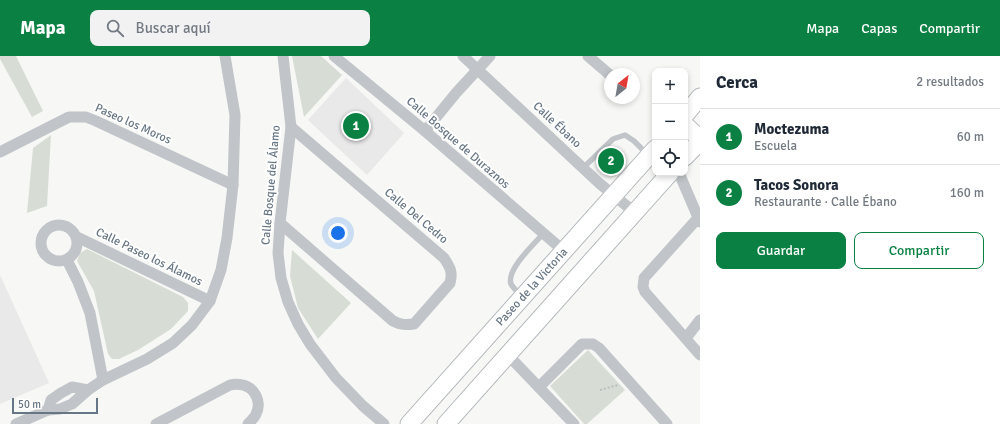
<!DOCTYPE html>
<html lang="es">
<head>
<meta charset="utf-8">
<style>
  body { margin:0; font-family:Signika,sans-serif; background:#f2f2f3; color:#1f2937 }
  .controls { position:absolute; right:12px; top:12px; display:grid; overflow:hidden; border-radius:8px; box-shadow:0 2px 6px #0003 }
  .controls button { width:36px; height:36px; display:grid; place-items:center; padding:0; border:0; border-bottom:1px solid #e0e1e3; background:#fff; color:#1f2937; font:20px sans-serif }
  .compass { position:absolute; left:604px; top:12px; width:36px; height:36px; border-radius:50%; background:#fff; box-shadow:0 2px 6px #0003; rotate:31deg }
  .scale { position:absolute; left:12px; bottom:10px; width:86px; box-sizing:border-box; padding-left:4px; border:2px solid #677685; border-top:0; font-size:11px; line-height:14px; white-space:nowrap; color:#677685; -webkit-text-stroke:3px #fff; paint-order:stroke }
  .you { position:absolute; left:338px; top:177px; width:14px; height:14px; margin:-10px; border:3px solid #fff; border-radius:50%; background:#1a73e8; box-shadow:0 0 0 6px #1a73e833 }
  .badge { display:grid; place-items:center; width:26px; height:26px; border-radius:50%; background:#0b8043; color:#fff; font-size:13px; font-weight:700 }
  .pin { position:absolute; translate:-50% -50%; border:2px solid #fff; box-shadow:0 1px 4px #0006 }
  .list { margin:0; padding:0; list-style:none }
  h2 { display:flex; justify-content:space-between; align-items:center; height:52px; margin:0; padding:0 16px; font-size:17px }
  h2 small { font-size:13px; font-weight:400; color:#747a83 }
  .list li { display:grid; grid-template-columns:26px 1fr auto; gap:12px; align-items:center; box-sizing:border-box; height:56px; padding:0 16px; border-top:1px solid #e0e1e3 }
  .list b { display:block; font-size:15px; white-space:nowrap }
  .list p { margin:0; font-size:13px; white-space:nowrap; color:#747a83 }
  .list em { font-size:13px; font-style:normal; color:#747a83 }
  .actions { display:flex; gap:8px; padding:12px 16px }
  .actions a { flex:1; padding:9px 0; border:1px solid #0b8043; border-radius:8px; text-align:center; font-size:14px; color:#0b8043 }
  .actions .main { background:#0b8043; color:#fff }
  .icon { flex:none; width:22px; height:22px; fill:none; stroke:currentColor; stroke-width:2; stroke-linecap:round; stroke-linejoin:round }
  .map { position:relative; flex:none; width:700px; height:368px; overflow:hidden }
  header { display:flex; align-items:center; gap:24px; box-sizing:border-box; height:56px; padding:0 20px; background:#0b8043; color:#fff }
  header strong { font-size:19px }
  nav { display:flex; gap:22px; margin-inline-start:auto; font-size:14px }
  .search { width:280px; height:36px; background:#f2f2f3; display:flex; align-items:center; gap:10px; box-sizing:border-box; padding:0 14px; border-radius:8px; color:#747a83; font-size:15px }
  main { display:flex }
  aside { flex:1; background:#fff }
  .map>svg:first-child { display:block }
</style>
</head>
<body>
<header>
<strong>Mapa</strong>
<div class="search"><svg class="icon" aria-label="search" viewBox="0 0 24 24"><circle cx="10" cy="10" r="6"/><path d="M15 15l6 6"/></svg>Buscar aquí</div>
<nav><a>Mapa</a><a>Capas</a><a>Compartir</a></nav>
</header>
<main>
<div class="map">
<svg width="700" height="368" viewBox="0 0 700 368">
  <rect width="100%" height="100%" fill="#f7f8f5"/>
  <g fill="#e8e9e8">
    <polygon points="346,22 404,77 367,119 308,64"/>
    <polygon points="0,219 49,327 0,348"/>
  </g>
  <g fill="#d7ddd4">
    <polygon points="0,0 16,0 43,55 32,61 0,3"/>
    <polygon points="292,0 321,0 342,19 304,61"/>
    <polygon points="51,79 47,150 27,157 33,92"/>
    <polygon points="87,193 183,241 188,247 188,255 171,273 138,294 119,303 112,303 108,298 94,235 77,205 80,197"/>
    <polygon points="292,194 351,247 318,283 298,252 290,220"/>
    <polygon points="588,294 625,334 587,368 584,368 550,330"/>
  </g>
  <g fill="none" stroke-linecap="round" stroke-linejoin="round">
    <defs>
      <g id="primary">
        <polyline points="685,59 700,41"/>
        <polyline points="685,69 700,83"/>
        <polyline points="685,101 700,85"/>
        <polyline points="409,368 655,93"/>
        <polyline points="446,368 670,117"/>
      </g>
    </defs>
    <use href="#primary" stroke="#b4b8bc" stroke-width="19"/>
    <polyline stroke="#bbbdc0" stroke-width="2" stroke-dasharray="2 2" stroke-linecap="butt" points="600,334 618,329"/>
    <g stroke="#c1c4c8" stroke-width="5.5">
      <polyline points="583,112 613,83 625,79 634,85 647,98"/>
      <path d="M522,240C519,237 513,232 511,228C506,214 534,188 543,178"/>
    </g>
    <g stroke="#c1c4c8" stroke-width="11">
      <polyline points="283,0 291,71 280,167 278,197 281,222 288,246 298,268 310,288 336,322 363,350 384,368"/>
      <polyline points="334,0 425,75 564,195"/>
      <polyline points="463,0 599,127 634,156"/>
      <polyline points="588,0 610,19"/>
      <polyline points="425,75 456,37 490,0"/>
      <polyline points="0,96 69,61 86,61 96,65 233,129"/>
      <polyline points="679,117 700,166"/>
      <polyline points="698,162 644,222 643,231 645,236 700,299"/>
      <path d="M280,167L393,265C401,269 406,269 414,268L450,227C453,216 450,211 444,202L291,71"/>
      <circle cx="59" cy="187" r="18"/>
      <polyline points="77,181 210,245"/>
      <polyline points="67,204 78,226 90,257 103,324"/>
      <polyline points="686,282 700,264"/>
      <polyline points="508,299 574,368"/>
      <polyline points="539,331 582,288 593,288 599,292 667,368"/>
      <polyline points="48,354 51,344 61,337 72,331 88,334"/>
      <polyline points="16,368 48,354 60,353 72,348 88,334 103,324 147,303 173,287 192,269 210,245 221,214 227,182 233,129 235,59 225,0"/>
      <path d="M156,368L230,329C234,328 239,328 243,329C255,332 262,346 256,358C255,361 251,365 248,368"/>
    </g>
    <use href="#primary" stroke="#fff" stroke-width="17"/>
  </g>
  <g text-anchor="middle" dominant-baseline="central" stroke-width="4" stroke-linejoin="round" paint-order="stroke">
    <g font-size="12" fill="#677685" stroke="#fff">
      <text transform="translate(133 68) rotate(24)">Paseo los Moros</text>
      <text transform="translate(557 69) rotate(43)">Calle Ébano</text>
      <text transform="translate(458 87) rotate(41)">Calle Bosque de Duraznos</text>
      <text transform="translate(271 129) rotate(-85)">Calle Bosque del Álamo</text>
      <text transform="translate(416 160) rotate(40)">Calle Del Cedro</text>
      <text transform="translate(149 201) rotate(26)">Calle Paseo los Álamos</text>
      <text transform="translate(532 231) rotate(-48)">Paseo de la Victoria</text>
    </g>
  </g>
</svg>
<div class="controls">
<button>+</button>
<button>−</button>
<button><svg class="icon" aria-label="locate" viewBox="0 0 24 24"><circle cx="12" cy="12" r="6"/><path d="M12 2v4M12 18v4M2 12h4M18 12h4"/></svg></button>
</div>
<svg class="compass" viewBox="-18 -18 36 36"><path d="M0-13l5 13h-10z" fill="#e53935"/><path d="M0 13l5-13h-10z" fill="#747a83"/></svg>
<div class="scale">50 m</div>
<div class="you"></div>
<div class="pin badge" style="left:356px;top:70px">1</div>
<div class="pin badge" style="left:611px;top:105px">2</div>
</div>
<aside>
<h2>Cerca<small>2 resultados</small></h2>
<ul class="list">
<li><span class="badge">1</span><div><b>Moctezuma</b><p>Escuela</p></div><em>60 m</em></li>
<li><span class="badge">2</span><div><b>Tacos Sonora</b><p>Restaurante · Calle Ébano</p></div><em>160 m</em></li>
</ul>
<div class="actions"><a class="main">Guardar</a><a>Compartir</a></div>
</aside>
</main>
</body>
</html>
